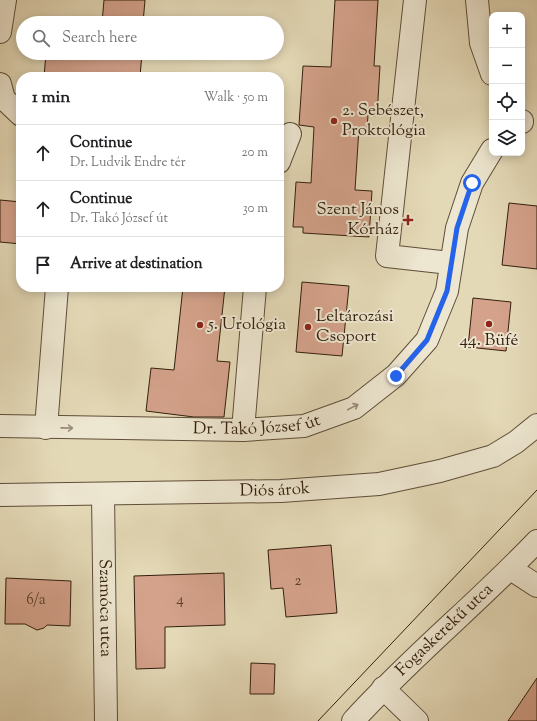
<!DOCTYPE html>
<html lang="en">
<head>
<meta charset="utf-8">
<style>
  body { margin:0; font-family:"Sorts Mill Goudy",serif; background:#f6f6f6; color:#202124 }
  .controls { position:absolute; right:12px; top:12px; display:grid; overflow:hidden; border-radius:8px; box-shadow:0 2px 10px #0003 }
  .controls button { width:36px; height:36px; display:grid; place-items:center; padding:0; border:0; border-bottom:1px solid #e0e0e0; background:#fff; color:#202124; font:20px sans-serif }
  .stop { position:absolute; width:12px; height:12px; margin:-9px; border:3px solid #2563eb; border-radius:50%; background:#fff }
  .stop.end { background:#2563eb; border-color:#fff; box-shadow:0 1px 4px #0008 }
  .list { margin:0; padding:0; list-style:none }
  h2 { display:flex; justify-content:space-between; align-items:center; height:52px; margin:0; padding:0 16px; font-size:17px }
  h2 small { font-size:13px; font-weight:400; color:#757577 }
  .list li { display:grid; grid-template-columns:26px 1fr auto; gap:12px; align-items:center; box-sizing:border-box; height:56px; padding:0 16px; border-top:1px solid #e0e0e0 }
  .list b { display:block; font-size:15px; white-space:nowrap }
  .list p { margin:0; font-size:13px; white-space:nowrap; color:#757577 }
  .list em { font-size:13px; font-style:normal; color:#757577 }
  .icon { flex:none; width:22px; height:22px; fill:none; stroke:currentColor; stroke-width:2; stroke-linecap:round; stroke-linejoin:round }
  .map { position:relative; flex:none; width:537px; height:721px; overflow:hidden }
  .search { position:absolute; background:#fff; box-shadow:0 2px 10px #0003; left:16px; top:16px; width:268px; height:44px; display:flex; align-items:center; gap:10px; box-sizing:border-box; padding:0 14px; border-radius:22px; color:#757577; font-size:15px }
  .panel { position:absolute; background:#fff; box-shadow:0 2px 10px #0003; left:16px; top:72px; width:268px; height:220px; border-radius:16px }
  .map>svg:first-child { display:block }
</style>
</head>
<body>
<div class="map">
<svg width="537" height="721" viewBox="0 0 537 721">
  <rect width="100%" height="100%" fill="#e4d9b7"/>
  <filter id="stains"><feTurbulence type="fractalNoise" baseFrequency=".005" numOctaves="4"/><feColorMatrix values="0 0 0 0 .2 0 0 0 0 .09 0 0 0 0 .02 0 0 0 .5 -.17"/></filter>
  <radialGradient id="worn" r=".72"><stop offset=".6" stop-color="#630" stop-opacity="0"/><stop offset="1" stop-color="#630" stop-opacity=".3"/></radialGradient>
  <g fill="#d4a28b" stroke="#331f0d">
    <polygon points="104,0 145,0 143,23 102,23"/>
    <polygon points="335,0 378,0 374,66 380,66 377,116 368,115 367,129 359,128 355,190 372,191 369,237 303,233 303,227 293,227 296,182 311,183 314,127 299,125 303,66 331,67"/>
    <polygon points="46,53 142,53 140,77 44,77"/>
    <polygon points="0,200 21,202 21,244 0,242"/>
    <polygon points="509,203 537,206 537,269 502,265"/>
    <polygon points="302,282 349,286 342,356 296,352"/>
    <polygon points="183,287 225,287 217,361 230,362 224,417 194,417 146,411 151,368 174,370"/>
    <polygon points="473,298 511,302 506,351 468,347"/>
    <polygon points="331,545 337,613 286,617 283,588 271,589 268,550"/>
    <polygon points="224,573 225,625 165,627 165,668 136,669 134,576"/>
    <polygon points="6,578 71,581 70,626 47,625 44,628 37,630 25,624 5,624"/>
    <polygon points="251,663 275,664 274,694 250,694"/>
    <polygon points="537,678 537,721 508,721"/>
  </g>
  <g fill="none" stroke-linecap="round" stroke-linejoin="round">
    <defs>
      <g id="minor">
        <polyline points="415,0 387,256 450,263"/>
        <polyline points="477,0 481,43 492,74"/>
        <polyline points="0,32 5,0"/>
        <polyline points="0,84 4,99 21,115"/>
        <polyline points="522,121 522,122"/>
        <polyline points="279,162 290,134"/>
        <path id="s1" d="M0,426L243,430L304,426L354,408L396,375L427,340L447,291L457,228L472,183L492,150"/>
        <polyline points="46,428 57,287"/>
        <polyline points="243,430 255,287"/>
        <path id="s2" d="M103,494L106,721"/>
        <path id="s3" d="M0,495L281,491L379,484L440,471L493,456L516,442L537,425"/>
        <polyline points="511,569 537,586"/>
        <polyline points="383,688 417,721"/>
        <path id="s4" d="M353,721C411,657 478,603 537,541"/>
      </g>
    </defs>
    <use href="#minor" stroke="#5f4e38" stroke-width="24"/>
    <use href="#minor" stroke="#ede6d0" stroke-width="22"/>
    <polyline stroke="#331f0d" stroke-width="1" points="318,721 537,490"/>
  </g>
  <defs><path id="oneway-shaft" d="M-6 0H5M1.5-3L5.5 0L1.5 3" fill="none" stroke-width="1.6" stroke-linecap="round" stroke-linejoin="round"/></defs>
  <g stroke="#998c78">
    <use href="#oneway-shaft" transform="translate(353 407) rotate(-28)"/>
    <use href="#oneway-shaft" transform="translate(67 428) rotate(1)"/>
  </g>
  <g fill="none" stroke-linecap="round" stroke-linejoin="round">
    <polyline stroke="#2563eb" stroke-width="5" points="396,376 427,340 447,291 457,228 472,183"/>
  </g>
  <g fill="#8f2418" stroke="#ede6d0" stroke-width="1.5">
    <circle cx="334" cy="121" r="4"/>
    <path d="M406 214h4v4h4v4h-4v4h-4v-4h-4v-4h4z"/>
    <circle cx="489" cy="324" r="4"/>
    <circle cx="200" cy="325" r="4"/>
    <circle cx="308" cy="327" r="4"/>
  </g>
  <g text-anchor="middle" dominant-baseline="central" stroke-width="4" stroke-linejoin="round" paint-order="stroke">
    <g font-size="15" fill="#5b402c">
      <text x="298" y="581">2</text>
      <text x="36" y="600">6/a</text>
      <text x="180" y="600">4</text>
    </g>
    <g font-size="17" fill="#331f0d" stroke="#ede6d0" text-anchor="start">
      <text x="342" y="111">2. Sebészet,<tspan x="342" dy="20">Proktológia</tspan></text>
      <text x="399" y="210" text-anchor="end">Szent János<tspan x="399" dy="20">Kórház</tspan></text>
      <text x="316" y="317">Leltározási<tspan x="316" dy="20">Csoport</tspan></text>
      <text x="208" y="325">5. Urológia</text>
      <text x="489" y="341" text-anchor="middle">44. Büfé</text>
    </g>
    <g font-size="17" fill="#331f0d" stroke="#ede6d0">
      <text stroke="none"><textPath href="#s1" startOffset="257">Dr. Takó József út</textPath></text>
      <text stroke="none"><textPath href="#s3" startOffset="275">Diós árok</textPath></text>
      <text stroke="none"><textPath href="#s2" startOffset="114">Szamóca utca</textPath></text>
      <text stroke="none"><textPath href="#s4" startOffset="129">Fogaskerekű utca</textPath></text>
    </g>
  </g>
  <rect width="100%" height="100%" filter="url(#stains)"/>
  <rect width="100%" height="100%" fill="url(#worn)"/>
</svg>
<div class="controls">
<button>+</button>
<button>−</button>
<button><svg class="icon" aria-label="locate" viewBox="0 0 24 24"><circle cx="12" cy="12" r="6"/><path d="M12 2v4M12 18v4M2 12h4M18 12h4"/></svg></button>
<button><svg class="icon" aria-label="layers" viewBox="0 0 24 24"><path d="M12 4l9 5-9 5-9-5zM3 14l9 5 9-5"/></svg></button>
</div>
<div class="stop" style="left:472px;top:183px"></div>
<div class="stop end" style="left:396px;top:376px"></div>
<div class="search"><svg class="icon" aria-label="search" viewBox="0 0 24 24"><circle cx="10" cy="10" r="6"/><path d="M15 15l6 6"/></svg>Search here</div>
<section class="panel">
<h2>1 min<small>Walk · 50 m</small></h2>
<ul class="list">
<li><svg class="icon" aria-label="ahead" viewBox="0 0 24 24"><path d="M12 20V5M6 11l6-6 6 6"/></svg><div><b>Continue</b><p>Dr. Ludvik Endre tér</p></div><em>20 m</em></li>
<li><svg class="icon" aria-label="ahead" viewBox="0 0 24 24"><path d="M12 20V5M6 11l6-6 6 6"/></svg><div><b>Continue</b><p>Dr. Takó József út</p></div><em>30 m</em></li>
<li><svg class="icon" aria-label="arrive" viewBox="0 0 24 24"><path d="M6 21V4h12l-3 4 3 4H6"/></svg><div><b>Arrive at destination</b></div></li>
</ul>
</section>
</div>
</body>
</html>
